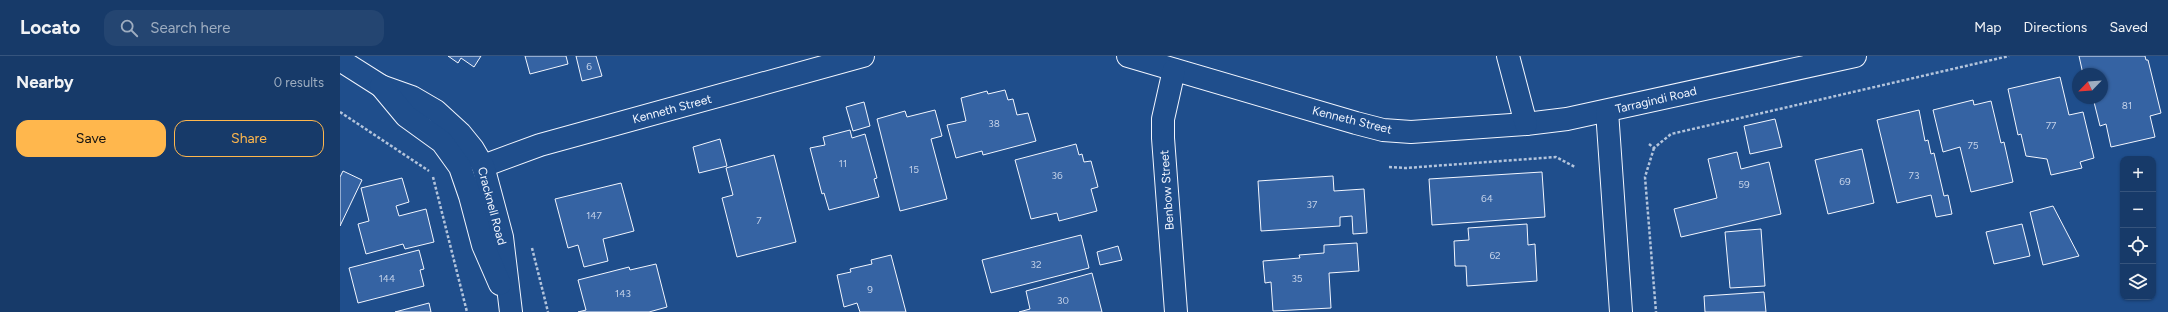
<!DOCTYPE html>
<html lang="en">
<head>
<meta charset="utf-8">
<style>
  body { margin:0; font-family:Figtree,sans-serif; background:#244571; color:#f1f3f6 }
  .controls { position:absolute; right:12px; bottom:12px; display:grid; overflow:hidden; border-radius:8px; box-shadow:0 1px 3px #0004 }
  .controls button { width:36px; height:36px; display:grid; place-items:center; padding:0; border:0; border-bottom:1px solid #36547d; background:#173a69; color:#f1f3f6; font:20px sans-serif }
  .compass { position:absolute; left:1732px; top:12px; width:36px; height:36px; border-radius:50%; background:#173a69; box-shadow:0 1px 3px #0004; rotate:245deg }
  .list { margin:0; padding:0; list-style:none }
  h2 { display:flex; justify-content:space-between; align-items:center; height:52px; margin:0; padding:0 16px; font-size:17px }
  h2 small { font-size:13px; font-weight:400; color:#9eadc0 }
  .actions { display:flex; gap:8px; padding:12px 16px }
  .actions a { flex:1; padding:9px 0; border:1px solid #ffb74d; border-radius:12px; text-align:center; font-size:14px; color:#ffb74d }
  .actions .main { background:#ffb74d; color:#111 }
  .icon { flex:none; width:22px; height:22px; fill:none; stroke:currentColor; stroke-width:2; stroke-linecap:round; stroke-linejoin:round }
  .map { position:relative; flex:none; width:1828px; height:256px; overflow:hidden }
  header { display:flex; align-items:center; gap:24px; box-sizing:border-box; height:56px; padding:0 20px; background:#173a69; border-bottom:1px solid #36547d }
  header strong { font-size:19px }
  nav { display:flex; gap:22px; margin-inline-start:auto; font-size:14px }
  .search { width:280px; height:36px; background:#244571; display:flex; align-items:center; gap:10px; box-sizing:border-box; padding:0 14px; border-radius:12px; color:#9eadc0; font-size:15px }
  main { display:flex }
  aside { flex:1; background:#173a69 }
  .map>svg:first-child { display:block }
</style>
</head>
<body>
<header>
<strong>Locato</strong>
<div class="search"><svg class="icon" aria-label="search" viewBox="0 0 24 24"><circle cx="10" cy="10" r="6"/><path d="M15 15l6 6"/></svg>Search here</div>
<nav><a>Map</a><a>Directions</a><a>Saved</a></nav>
</header>
<main>
<aside>
<h2>Nearby<small>0 results</small></h2>
<ul class="list">
</ul>
<div class="actions"><a class="main">Save</a><a>Share</a></div>
</aside>
<div class="map">
<svg width="1828" height="256" viewBox="0 0 1828 256">
  <rect width="100%" height="100%" fill="#1f4e8c"/>
  <g fill="#3563a3" stroke="#f2f6ff">
    <polygon points="108,0 141,0 134,11 121,2 118,7"/>
    <polygon points="185,0 226,0 228,8 190,18"/>
    <polygon points="236,0 256,0 262,20 242,25"/>
    <polygon points="1739,0 1805,0 1806,4 1808,4 1821,57 1810,60 1815,81 1771,91 1766,68 1760,70 1753,42 1762,42 1762,18 1743,18"/>
    <polygon points="1720,21 1729,59 1743,56 1754,102 1740,106 1742,112 1711,119 1707,103 1686,100 1681,78 1678,79 1668,33"/>
    <polygon points="665,34 668,44 673,43 677,59 688,57 696,85 643,99 642,95 616,102 607,69 626,65 621,42 647,35 648,38"/>
    <polygon points="1633,44 1634,49 1651,45 1661,87 1664,86 1673,126 1631,136 1620,91 1603,96 1593,54"/>
    <polygon points="524,46 530,70 513,75 506,51"/>
    <polygon points="595,54 602,80 591,83 607,143 560,155 537,63 565,55 567,61"/>
    <polygon points="1579,54 1585,85 1588,84 1591,98 1594,97 1604,140 1608,139 1612,158 1596,161 1591,139 1557,147 1537,64"/>
    <polygon points="1435,63 1442,91 1410,98 1404,70"/>
    <polygon points="510,74 512,82 525,78 537,122 534,123 539,141 489,154 484,137 482,138 470,92 485,89 483,81"/>
    <polygon points="380,83 387,110 359,117 353,91"/>
    <polygon points="736,88 739,99 742,98 744,106 751,105 758,131 751,133 757,155 719,165 717,157 691,163 675,104"/>
    <polygon points="1522,93 1534,147 1488,158 1475,104"/>
    <polygon points="1397,96 1401,113 1429,106 1441,158 1341,181 1334,153 1377,142 1368,103"/>
    <polygon points="434,99 456,186 397,201 382,142 393,139 386,112"/>
    <polygon points="3,115 22,124 0,170 0,121"/>
    <polygon points="1202,116 1205,161 1092,169 1089,123"/>
    <polygon points="993,120 994,135 1024,133 1027,177 1013,178 1012,160 1000,161 1000,170 921,175 918,125"/>
    <polygon points="62,122 69,146 56,150 59,160 86,153 94,186 65,193 63,188 26,198 18,168 29,165 21,132"/>
    <polygon points="281,127 294,175 263,183 268,205 244,211 238,189 228,192 215,143"/>
    <polygon points="1713,150 1739,200 1703,209 1690,156"/>
    <polygon points="1187,168 1188,189 1195,188 1197,225 1127,230 1126,210 1115,210 1114,185 1129,184 1128,172"/>
    <polygon points="1682,168 1690,200 1654,208 1646,176"/>
    <polygon points="1421,173 1425,230 1390,232 1385,176"/>
    <polygon points="741,179 749,212 651,237 642,204"/>
    <polygon points="1017,187 1019,215 989,217 991,252 933,255 931,226 925,227 923,205 960,202 959,199 984,197 984,189"/>
    <polygon points="778,190 782,204 760,209 757,196"/>
    <polygon points="79,194 84,213 80,214 84,230 18,247 9,212"/>
    <polygon points="551,199 566,256 520,256 517,247 504,251 497,219 511,216 510,213 532,208 531,204"/>
    <polygon points="316,208 327,251 309,256 238,256 246,254 238,224 289,211 290,214"/>
    <polygon points="752,217 762,256 679,256 690,253 686,235"/>
    <polygon points="1424,236 1426,256 1365,256 1364,240"/>
    <polygon points="89,247 91,256 55,256"/>
  </g>
  <g fill="none" stroke-linecap="round" stroke-linejoin="round">
    <defs>
      <g id="street">
        <polyline points="788,0 1016,67 1043,74 1071,76 1186,68 1227,63 1515,0"/>
        <polyline points="1168,0 1186,68"/>
        <polyline points="834,14 823,63 823,82 836,256"/>
        <polyline points="1267,55 1281,256"/>
        <polyline points="143,110 200,89 523,0"/>
      </g>
      <g id="secondary">
        <polyline points="0,4 41,30 72,41 96,55 120,77 133,93 143,110 162,181 171,256"/>
        <polyline points="41,30 66,60 102,86 120,111 130,140 143,189 160,228"/>
      </g>
    </defs>
    <use href="#street" stroke="#f2f6ff" stroke-width="24"/>
    <use href="#secondary" stroke="#f2f6ff" stroke-width="24"/>
    <g stroke="#b3c4dc" stroke-width="2.5" stroke-dasharray="3 2" stroke-linecap="butt">
      <polyline points="0,56 89,115"/>
      <polyline points="1309,88 1314,92 1331,78 1669,0"/>
      <polyline points="1314,92 1305,121 1316,256"/>
      <polyline points="1049,111 1066,112 1216,101 1235,111"/>
      <polyline points="93,121 127,256"/>
      <polyline points="192,192 208,256"/>
    </g>
    <use href="#street" stroke="#1f4e8c" stroke-width="22"/>
    <use href="#secondary" stroke="#1f4e8c" stroke-width="22"/>
  </g>
  <g text-anchor="middle" dominant-baseline="central" stroke-width="3" stroke-linejoin="round" paint-order="stroke">
    <g font-size="10" fill="#c3d1e8">
      <text x="249" y="10">6</text>
      <text x="1787" y="49">81</text>
      <text x="654" y="67">38</text>
      <text x="1711" y="69">77</text>
      <text x="1633" y="89">75</text>
      <text x="503" y="107">11</text>
      <text x="574" y="113">15</text>
      <text x="717" y="119">36</text>
      <text x="1574" y="119">73</text>
      <text x="1505" y="125">69</text>
      <text x="1404" y="128">59</text>
      <text x="1147" y="142">64</text>
      <text x="972" y="148">37</text>
      <text x="254" y="159">147</text>
      <text x="419" y="164">7</text>
      <text x="1155" y="199">62</text>
      <text x="696" y="208">32</text>
      <text x="47" y="222">144</text>
      <text x="957" y="222">35</text>
      <text x="530" y="233">9</text>
      <text x="283" y="237">143</text>
      <text x="723" y="244">30</text>
    </g>
    <g font-size="12" fill="#f2f6ff" stroke="#1f4e8c">
      <text transform="translate(1316 44) rotate(-13)">Tarragindi Road</text>
      <text transform="translate(332 53) rotate(-15)">Kenneth Street</text>
      <text transform="translate(1012 64) rotate(14)">Kenneth Street</text>
      <text transform="translate(827 134) rotate(-94)">Benbow Street</text>
      <text transform="translate(152 150) rotate(75)">Cracknell Road</text>
    </g>
  </g>
</svg>
<div class="controls">
<button>+</button>
<button>−</button>
<button><svg class="icon" aria-label="locate" viewBox="0 0 24 24"><circle cx="12" cy="12" r="6"/><path d="M12 2v4M12 18v4M2 12h4M18 12h4"/></svg></button>
<button><svg class="icon" aria-label="layers" viewBox="0 0 24 24"><path d="M12 4l9 5-9 5-9-5zM3 14l9 5 9-5"/></svg></button>
</div>
<svg class="compass" viewBox="-18 -18 36 36"><path d="M0-13l5 13h-10z" fill="#e53935"/><path d="M0 13l5-13h-10z" fill="#9eadc0"/></svg>
</div>
</main>
</body>
</html>
